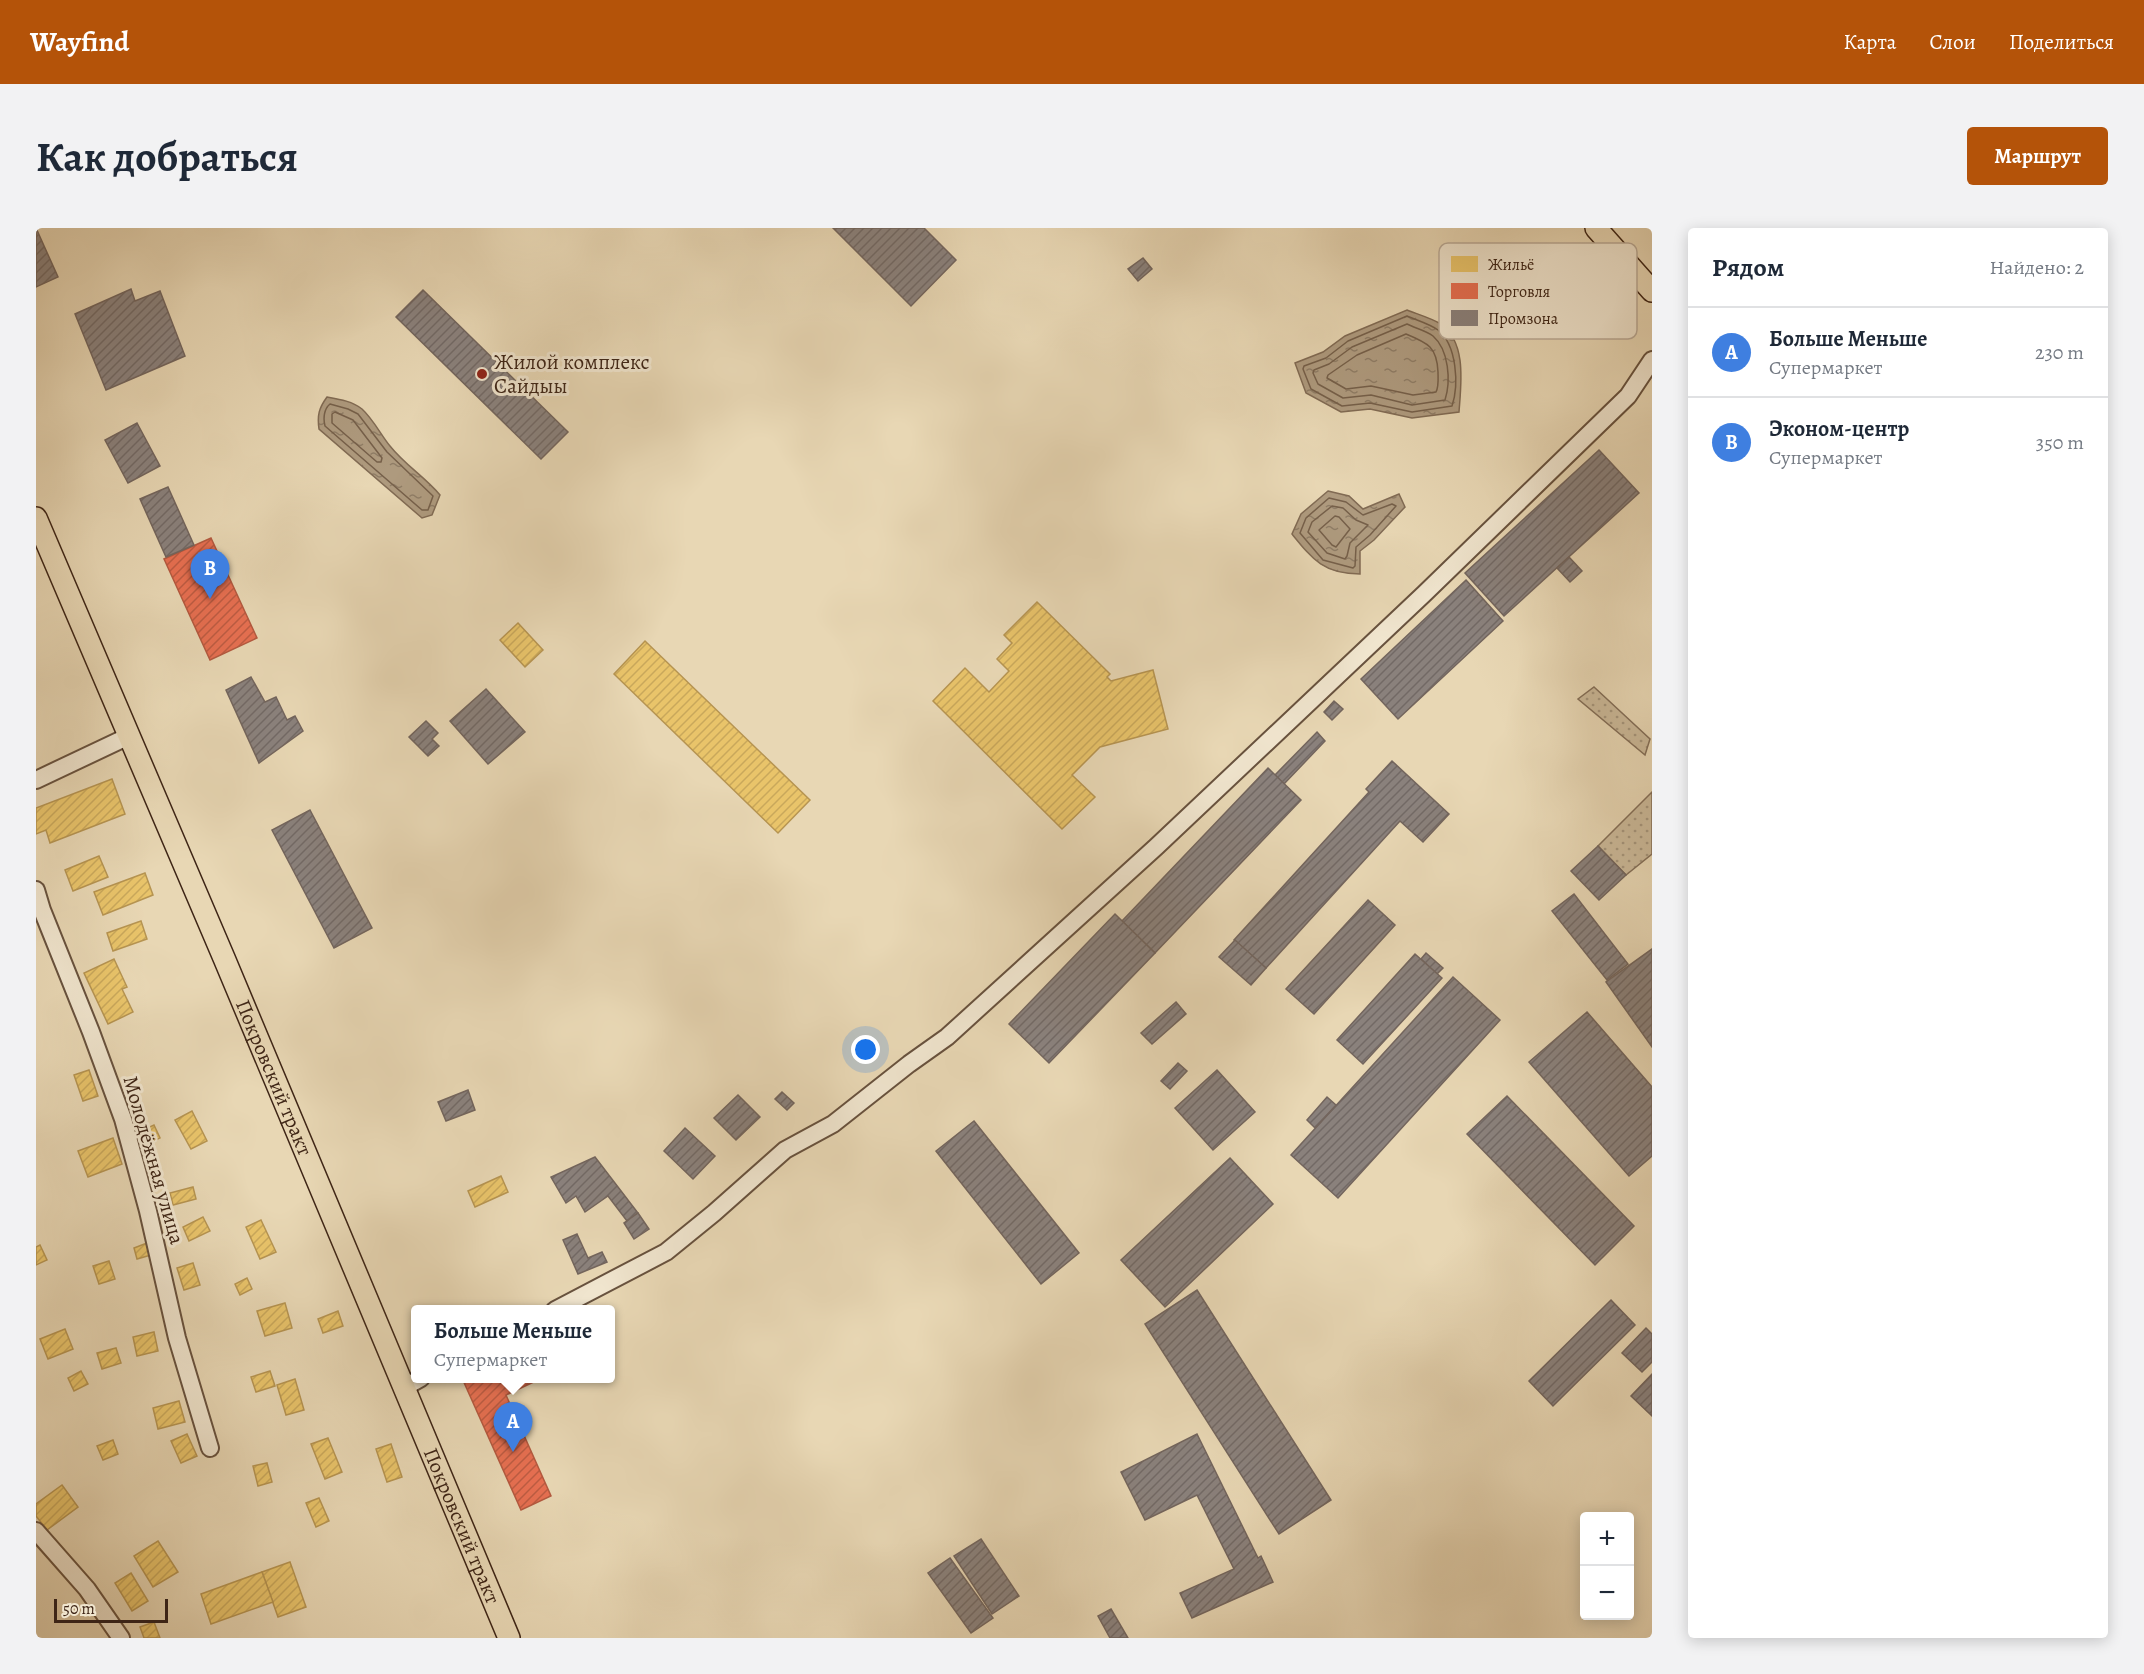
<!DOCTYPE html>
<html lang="ru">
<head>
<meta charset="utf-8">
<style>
  body { margin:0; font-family:Alegreya,serif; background:#f2f2f3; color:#1f2937 }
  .controls { position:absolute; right:18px; bottom:18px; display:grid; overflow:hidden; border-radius:6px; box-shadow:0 3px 15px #0003 }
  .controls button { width:54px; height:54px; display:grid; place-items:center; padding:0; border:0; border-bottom:2px solid #e0e1e3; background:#fff; color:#1f2937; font:30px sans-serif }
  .scale { position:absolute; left:18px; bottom:15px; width:114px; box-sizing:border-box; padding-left:6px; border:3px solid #3e2516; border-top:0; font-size:16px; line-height:21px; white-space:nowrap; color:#3e2516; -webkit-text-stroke:4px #f0e5ce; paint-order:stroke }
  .you { position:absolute; left:830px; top:822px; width:21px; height:21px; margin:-15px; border:4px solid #fff; border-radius:50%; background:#1a73e8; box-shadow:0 0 0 9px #1a73e833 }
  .badge { display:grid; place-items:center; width:39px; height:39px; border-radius:50%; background:#b45309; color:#fff; font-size:20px; font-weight:700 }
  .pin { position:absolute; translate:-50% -50px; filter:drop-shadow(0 2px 3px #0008) }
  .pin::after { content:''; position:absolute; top:32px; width:21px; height:18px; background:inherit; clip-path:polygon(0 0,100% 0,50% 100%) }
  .popup { position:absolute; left:375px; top:1077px; width:204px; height:78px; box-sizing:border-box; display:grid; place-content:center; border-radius:6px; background:#fff; filter:drop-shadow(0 2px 4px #0005); font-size:20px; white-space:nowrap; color:#747a83 }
  .popup b { font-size:22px; color:#1f2937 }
  .popup::after { content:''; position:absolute; left:50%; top:100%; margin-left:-12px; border:12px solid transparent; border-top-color:#fff }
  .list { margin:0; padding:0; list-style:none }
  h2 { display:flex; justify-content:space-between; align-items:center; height:78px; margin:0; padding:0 24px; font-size:26px }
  h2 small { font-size:20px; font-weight:400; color:#747a83 }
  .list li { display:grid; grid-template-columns:39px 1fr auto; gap:18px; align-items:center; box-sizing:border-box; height:90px; padding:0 24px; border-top:2px solid #e0e1e3 }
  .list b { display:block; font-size:22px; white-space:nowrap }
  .list p { margin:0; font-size:20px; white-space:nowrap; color:#747a83 }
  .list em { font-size:20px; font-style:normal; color:#747a83 }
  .map { position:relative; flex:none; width:1616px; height:1410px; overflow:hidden; border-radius:6px }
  header { display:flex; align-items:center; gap:36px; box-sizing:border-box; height:84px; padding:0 30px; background:#b45309; color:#fff }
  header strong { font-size:28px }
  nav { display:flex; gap:33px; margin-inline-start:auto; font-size:21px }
  .intro { display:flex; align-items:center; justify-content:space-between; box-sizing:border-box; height:144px; padding:0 36px }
  h1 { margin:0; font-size:42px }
  .button { padding:15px 27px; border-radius:6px; background:#b45309; color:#fff; font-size:21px; font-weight:700 }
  main { display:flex; gap:36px; padding:0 36px }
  aside { flex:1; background:#fff; border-radius:6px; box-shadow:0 3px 15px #0003 }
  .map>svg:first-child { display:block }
</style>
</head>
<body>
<header>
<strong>Wayfind</strong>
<nav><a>Карта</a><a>Слои</a><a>Поделиться</a></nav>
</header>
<div class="intro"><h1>Как добраться</h1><a class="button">Маршрут</a></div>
<main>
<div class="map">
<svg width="1616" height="1410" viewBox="0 0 1616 1410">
  <defs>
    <pattern id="grass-dots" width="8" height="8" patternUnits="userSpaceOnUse" patternTransform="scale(1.5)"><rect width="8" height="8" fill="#cbb999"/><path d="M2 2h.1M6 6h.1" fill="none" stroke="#a6967c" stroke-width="1.8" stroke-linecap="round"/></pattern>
    <pattern id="water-ripples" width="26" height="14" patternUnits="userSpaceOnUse" patternTransform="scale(1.5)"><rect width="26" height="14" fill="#ae9a7e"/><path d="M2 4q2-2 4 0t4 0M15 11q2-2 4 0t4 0" fill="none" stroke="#8f7d66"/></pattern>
    <pattern id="homes-hatch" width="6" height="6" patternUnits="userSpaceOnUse" patternTransform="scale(1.5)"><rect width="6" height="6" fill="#e9c46a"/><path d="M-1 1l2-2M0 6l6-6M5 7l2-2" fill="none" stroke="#c9a85b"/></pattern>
    <pattern id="shops-hatch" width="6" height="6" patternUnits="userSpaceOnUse" patternTransform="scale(1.5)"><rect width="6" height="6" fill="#e76f51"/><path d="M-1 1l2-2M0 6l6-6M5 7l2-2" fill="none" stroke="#bd5b42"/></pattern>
    <pattern id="industry-hatch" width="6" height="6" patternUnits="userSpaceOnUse" patternTransform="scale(1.5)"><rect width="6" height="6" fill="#8a817c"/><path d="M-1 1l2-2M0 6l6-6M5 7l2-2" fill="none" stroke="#726965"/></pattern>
  </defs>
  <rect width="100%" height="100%" fill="#e8d7b4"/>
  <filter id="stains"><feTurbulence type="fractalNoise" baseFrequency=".00333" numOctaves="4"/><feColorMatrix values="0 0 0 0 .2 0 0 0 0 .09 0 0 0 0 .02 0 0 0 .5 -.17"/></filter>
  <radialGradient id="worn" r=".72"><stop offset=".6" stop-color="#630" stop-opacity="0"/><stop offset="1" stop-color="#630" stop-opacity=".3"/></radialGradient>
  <g fill="url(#grass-dots)" stroke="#846f58" stroke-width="1.5">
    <polygon points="1558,459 1614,511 1609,527 1542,471"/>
    <polygon points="1616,564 1616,626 1590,647 1562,618"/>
  </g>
  <g fill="url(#water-ripples)" stroke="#816b54" stroke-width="1.5">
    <path d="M1371,82C1381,86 1395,90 1405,96C1431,115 1425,156 1423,184L1376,190L1334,181L1305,184L1270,165L1259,135L1287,124L1309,108Z"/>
    <path d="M291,169C302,171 316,173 326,181C337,191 345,207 354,218C369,237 389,249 404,267L396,287L386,290L283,201C281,187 283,180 291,169Z"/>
    <path d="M1292,263L1313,268L1327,281L1363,266L1369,279L1338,312L1324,323V346C1288,346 1277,332 1256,306L1265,286Z"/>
  </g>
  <g fill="url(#homes-hatch)" stroke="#b69451" stroke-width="1.5">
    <polygon points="1001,374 1074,446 1071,449 1075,453 1117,442 1132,501 1064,519 1036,547 1059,569 1026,601 897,473 929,440 953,464 973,443 961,431 976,415 968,407"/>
    <polygon points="482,395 507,422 489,439 464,412"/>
    <polygon points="609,413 774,572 742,605 578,446"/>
    <polygon points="76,551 89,586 14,615 10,602 0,606 0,580"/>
    <polygon points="63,628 72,649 37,663 29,642"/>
    <polygon points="109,645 117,667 67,687 58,664"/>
    <polygon points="105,693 111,711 77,723 71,705"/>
    <polygon points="78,731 91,759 86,761 97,784 72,796 48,745"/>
    <polygon points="53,842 62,868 47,873 38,847"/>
    <polygon points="156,883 171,913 155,921 139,892"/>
    <polygon points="118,897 124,910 111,916 105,903"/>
    <polygon points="77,910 86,936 52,949 42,923"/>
    <polygon points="465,948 472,964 439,979 432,963"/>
    <polygon points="157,959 160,971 137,977 134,965"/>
    <polygon points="167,989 174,1003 153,1013 147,999"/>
    <polygon points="225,992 240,1024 224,1031 210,999"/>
    <polygon points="111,1015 115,1027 101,1031 98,1020"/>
    <polygon points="4,1017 11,1032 0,1037 0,1019"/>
    <polygon points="73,1033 79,1051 63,1056 57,1038"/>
    <polygon points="157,1035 164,1057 148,1062 141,1040"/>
    <polygon points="211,1050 216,1061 204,1067 199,1056"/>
    <polygon points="249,1075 256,1100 229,1108 221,1083"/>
    <polygon points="302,1083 307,1098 287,1105 282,1091"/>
    <polygon points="29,1101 37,1121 12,1131 4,1111"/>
    <polygon points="118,1104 122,1123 101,1128 97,1109"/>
    <polygon points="80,1120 85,1135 66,1141 61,1125"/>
    <polygon points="45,1143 52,1156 38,1163 32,1150"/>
    <polygon points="234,1143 239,1158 220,1164 215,1149"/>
    <polygon points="259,1151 268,1182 250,1187 241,1157"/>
    <polygon points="143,1173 149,1194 122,1201 117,1180"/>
    <polygon points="151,1206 161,1228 145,1235 135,1213"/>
    <polygon points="292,1210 306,1244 289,1251 275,1216"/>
    <polygon points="77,1212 82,1226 67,1232 61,1218"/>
    <polygon points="355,1216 366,1249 351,1254 340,1221"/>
    <polygon points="231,1235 236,1254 222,1258 217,1238"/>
    <polygon points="26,1257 42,1279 11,1302 0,1288 0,1276"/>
    <polygon points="283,1270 293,1293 280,1299 270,1275"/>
    <polygon points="122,1313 142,1344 117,1359 98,1328"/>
    <polygon points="254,1334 270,1379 242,1389 226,1344"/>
    <polygon points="226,1344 237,1374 175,1396 165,1366"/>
    <polygon points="95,1345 112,1373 96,1383 79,1355"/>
    <polygon points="118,1394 124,1410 108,1410 104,1399"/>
  </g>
  <g fill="url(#shops-hatch)" stroke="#b4593f" stroke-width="1.5">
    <polygon points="175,310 221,410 174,432 128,331"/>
    <polygon points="426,1150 506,1150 470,1167 515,1268 485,1282"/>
  </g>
  <g fill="url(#industry-hatch)" stroke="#73655d" stroke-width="1.5">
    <polygon points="0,0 22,49 0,59"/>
    <polygon points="797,0 888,0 920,32 875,78"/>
    <polygon points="1107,30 1116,41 1102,53 1092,41"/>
    <polygon points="95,61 99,73 124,63 149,128 70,162 39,86"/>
    <polygon points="387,62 532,204 505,231 360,89"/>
    <polygon points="101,195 124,238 92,255 69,212"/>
    <polygon points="1563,222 1603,265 1468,388 1429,345"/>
    <polygon points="132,259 158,317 130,329 104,271"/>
    <polygon points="1533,329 1546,343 1534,354 1521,340"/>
    <polygon points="1430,352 1467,393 1362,491 1325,451"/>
    <polygon points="215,449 229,474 240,469 251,492 259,488 267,503 223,535 190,462"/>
    <polygon points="450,461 489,504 452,536 414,493"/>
    <polygon points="1298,473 1307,481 1296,492 1288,484"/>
    <polygon points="390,493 402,505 396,511 403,518 392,528 373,509"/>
    <polygon points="1281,504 1289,513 1248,556 1239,547"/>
    <polygon points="1356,533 1413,586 1387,614 1364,593 1230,740 1198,712 1333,564 1330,561"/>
    <polygon points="1232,540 1265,572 1119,725 1086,693"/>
    <polygon points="274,582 336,700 298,720 236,602"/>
    <polygon points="1562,618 1590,647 1563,672 1535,643"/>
    <polygon points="1538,666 1592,736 1571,752 1516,683"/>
    <polygon points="1332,672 1359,697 1278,786 1250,761"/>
    <polygon points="1079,686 1119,725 1013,835 973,796"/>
    <polygon points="1199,712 1230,740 1215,757 1183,729"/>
    <polygon points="1616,721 1616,819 1570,754"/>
    <polygon points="1390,725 1407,740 1401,746 1385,731"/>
    <polygon points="1379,726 1406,750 1327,836 1301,812"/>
    <polygon points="1417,749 1464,792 1302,970 1255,927"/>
    <polygon points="1140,774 1150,786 1116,816 1105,805"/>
    <polygon points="1551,784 1616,859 1616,928 1593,948 1493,834"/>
    <polygon points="1142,835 1151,843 1134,861 1125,853"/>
    <polygon points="1181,842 1219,884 1177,922 1139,880"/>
    <polygon points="432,862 439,882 410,893 402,874"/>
    <polygon points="746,864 758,875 751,882 739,871"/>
    <polygon points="702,867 724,889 700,912 678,890"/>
    <polygon points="1471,868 1598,998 1559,1037 1431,906"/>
    <polygon points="1291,869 1300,877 1279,900 1271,892"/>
    <polygon points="938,893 1043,1025 1005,1056 900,923"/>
    <polygon points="649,900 679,928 657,951 628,923"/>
    <polygon points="559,929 602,985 591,993 572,968 549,984 540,968 530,975 515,949"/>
    <polygon points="1194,930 1237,976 1129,1079 1085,1032"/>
    <polygon points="602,985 613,1001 598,1011 588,995"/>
    <polygon points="541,1006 552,1030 566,1024 571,1034 542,1046 527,1012"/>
    <polygon points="1161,1062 1295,1272 1243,1306 1109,1096"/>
    <polygon points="1575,1072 1599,1097 1517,1178 1493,1153"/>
    <polygon points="1610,1100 1616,1106 1616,1134 1606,1144 1586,1125"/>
    <polygon points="1616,1146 1616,1188 1595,1168"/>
    <polygon points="1161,1206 1222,1330 1225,1328 1237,1354 1156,1390 1144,1365 1198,1341 1161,1267 1109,1292 1085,1244"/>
    <polygon points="945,1311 983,1368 956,1386 918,1328"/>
    <polygon points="914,1330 957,1390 935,1405 892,1345"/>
    <polygon points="1075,1381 1092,1410 1074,1410 1062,1388"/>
  </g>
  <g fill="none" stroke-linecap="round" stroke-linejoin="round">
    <g stroke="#76604a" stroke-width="1.5">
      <path d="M1371,88C1380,92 1394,96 1402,102C1421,117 1423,157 1416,178L1376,184L1334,175L1306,178L1275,161L1267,141L1268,138L1290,130L1312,113Z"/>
      <path d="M1371,96C1379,100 1391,103 1397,108C1413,122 1415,153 1409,172L1376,177L1335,167L1307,170L1282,156L1277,145L1278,142L1293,136L1316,119Z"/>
      <path d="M1370,106C1392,115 1401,119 1402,144C1402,151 1403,158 1400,164L1377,167L1335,158L1310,161L1291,150L1292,147L1321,127Z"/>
      <path d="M294,176L312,181L322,186L351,224L397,268L392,282H386L289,198C287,190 288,181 294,176Z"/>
      <polygon points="299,184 317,192 346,230 345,234 341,234 296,195 296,186"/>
      <polygon points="1293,270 1310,274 1327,287 1356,276 1360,278 1334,307 1320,319 1319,338 1317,340 1287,332 1264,305 1270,290"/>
      <polygon points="1296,278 1307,280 1320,292 1332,297 1314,315 1311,328 1309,331 1291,325 1272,304 1276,294"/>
      <polygon points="1299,288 1303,289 1314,301 1300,319 1296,317 1283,302"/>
    </g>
    <defs>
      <g id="minor">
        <polyline points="0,552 93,508"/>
        <polyline points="0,662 6,682 55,804 87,891 112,983 141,1110 174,1220"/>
        <polyline points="519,1082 630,1024 678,985 749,922 797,896 873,836 911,809 1120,619 1388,366 1592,168 1616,132"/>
        <polyline points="369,1159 385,1150"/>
        <polyline points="0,1303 51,1361 85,1410"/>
      </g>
      <g id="major">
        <polyline points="1560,0 1616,63"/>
        <path id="s1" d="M0,290L188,730L473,1410"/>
      </g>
    </defs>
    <use href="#minor" stroke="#68523e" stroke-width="20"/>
    <use href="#major" stroke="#3e2516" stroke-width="24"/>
    <use href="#minor" stroke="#f0e5ce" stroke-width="16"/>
    <use href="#major" stroke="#e8d7b4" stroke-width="21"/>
  </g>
  <circle fill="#8f2418" stroke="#f0e5ce" stroke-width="2" cx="446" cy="146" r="6"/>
  <g text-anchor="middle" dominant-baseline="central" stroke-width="6" stroke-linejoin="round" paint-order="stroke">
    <g font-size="21" fill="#3e2516" stroke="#f0e5ce" text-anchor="start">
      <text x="458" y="134">Жилой комплекс<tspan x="458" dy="24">Сайдыы</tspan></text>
    </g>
    <g font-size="21" fill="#3e2516" stroke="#f0e5ce">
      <text stroke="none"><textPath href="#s1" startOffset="608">Покровский тракт</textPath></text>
      <text transform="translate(118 932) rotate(74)">Молодёжная улица</text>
      <text stroke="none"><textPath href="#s1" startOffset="1094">Покровский тракт</textPath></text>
    </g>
  </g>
  <rect x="1403" y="15" width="198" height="96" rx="9" fill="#f0e5ce" stroke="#bbab97" stroke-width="1.5"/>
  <rect x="1415" y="28" width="27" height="16" fill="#e9c46a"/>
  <rect x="1415" y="55" width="27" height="16" fill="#e76f51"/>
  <rect x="1415" y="82" width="27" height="16" fill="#8a817c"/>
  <g font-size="16" fill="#3e2516">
    <text x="1452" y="42">Жильё</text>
    <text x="1452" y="69">Торговля</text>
    <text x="1452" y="96">Промзона</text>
  </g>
  <rect width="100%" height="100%" filter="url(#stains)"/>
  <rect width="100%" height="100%" fill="url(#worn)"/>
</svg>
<div class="controls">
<button>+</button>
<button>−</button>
</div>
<div class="scale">50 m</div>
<div class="you"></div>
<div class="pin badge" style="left:477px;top:1224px;background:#3f7fe0">A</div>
<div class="popup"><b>Больше Меньше</b>Супермаркет</div>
<div class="pin badge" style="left:174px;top:371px;background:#3f7fe0">B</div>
</div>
<aside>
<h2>Рядом<small>Найдено: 2</small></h2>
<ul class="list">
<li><span class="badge" style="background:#3f7fe0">A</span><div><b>Больше Меньше</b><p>Супермаркет</p></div><em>230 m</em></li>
<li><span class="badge" style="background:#3f7fe0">B</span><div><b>Эконом-центр</b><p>Супермаркет</p></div><em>350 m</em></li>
</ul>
</aside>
</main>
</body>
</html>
